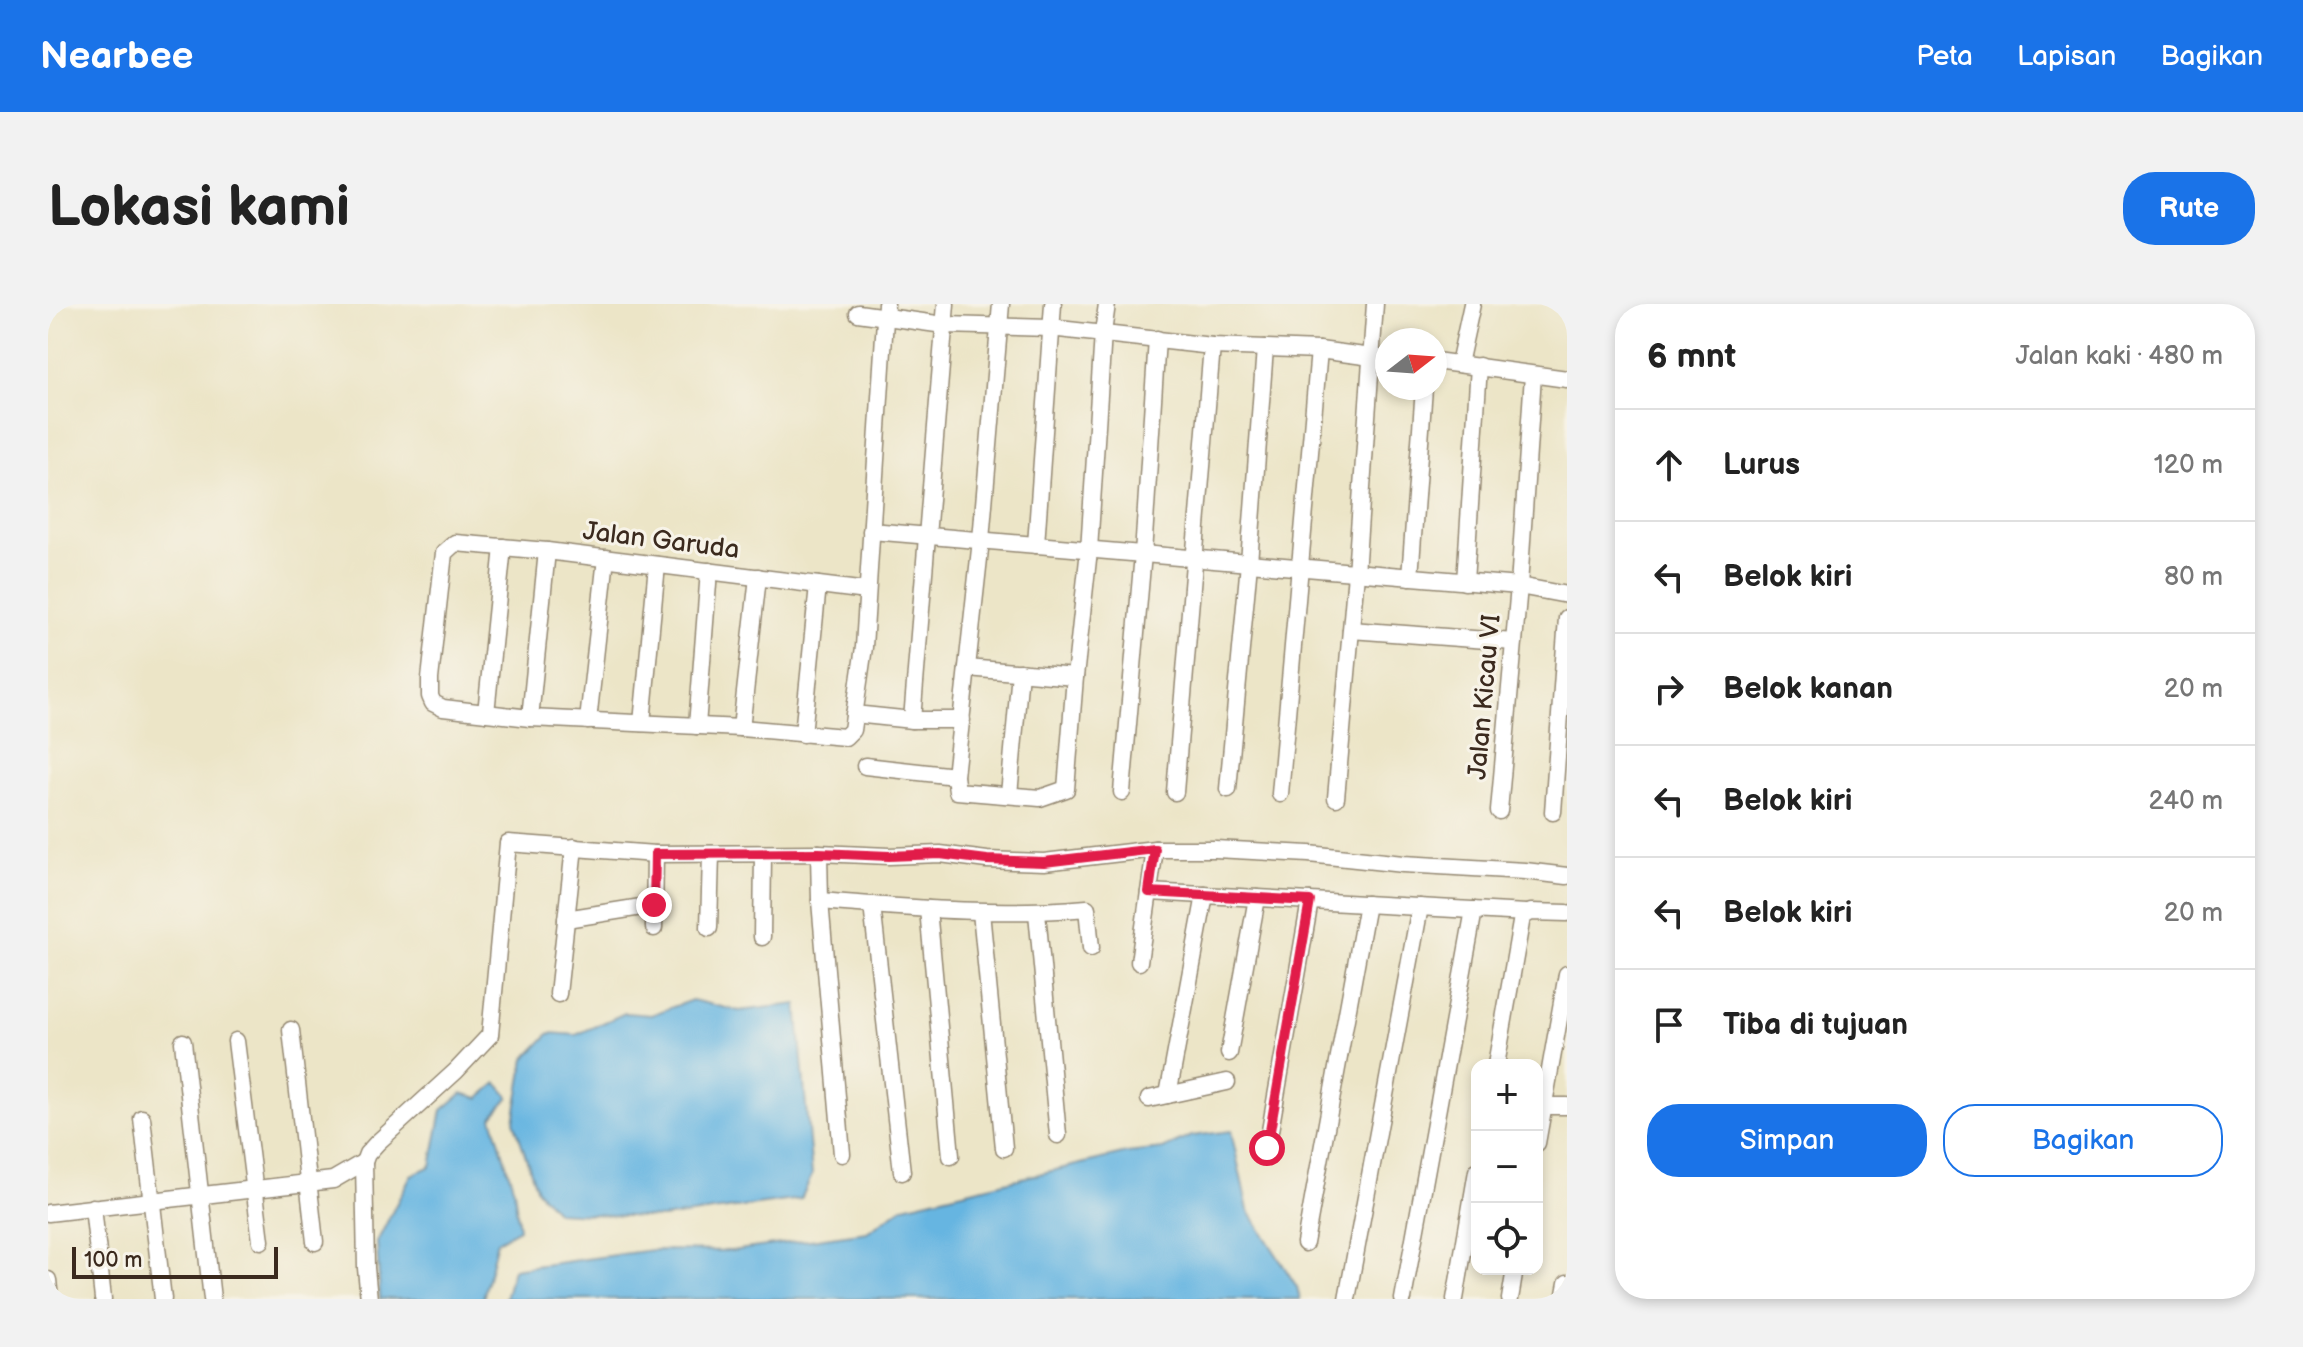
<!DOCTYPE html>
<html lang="id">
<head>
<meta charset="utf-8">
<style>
  body { margin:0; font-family:"Balsamiq Sans",sans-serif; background:#f2f2f2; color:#222 }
  .controls { position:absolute; right:24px; bottom:24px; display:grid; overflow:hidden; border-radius:16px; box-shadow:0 4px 12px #0003 }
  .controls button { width:72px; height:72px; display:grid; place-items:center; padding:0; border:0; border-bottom:2px solid #e0e0e0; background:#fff; color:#222; font:40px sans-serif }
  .compass { position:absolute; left:1327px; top:24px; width:72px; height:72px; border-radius:50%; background:#fff; box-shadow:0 4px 12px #0003; rotate:73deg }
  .scale { position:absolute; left:24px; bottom:20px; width:206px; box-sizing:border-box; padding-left:8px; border:4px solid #3b2a1e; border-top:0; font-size:22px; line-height:28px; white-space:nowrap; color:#3b2a1e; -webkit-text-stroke:6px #f7f3e8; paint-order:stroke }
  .stop { position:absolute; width:24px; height:24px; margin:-18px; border:6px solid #e11d48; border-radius:50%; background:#fff }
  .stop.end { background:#e11d48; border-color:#fff; box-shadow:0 2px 8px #0008 }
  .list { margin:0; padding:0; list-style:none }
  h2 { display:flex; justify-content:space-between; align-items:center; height:104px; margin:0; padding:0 32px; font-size:34px }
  h2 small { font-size:26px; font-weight:400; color:#767676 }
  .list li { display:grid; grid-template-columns:52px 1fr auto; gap:24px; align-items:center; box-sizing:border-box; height:112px; padding:0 32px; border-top:2px solid #e0e0e0 }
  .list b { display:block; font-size:30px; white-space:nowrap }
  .list em { font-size:26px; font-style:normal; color:#767676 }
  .actions { display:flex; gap:16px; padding:24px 32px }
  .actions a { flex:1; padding:18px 0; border:2px solid #1a73e8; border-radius:32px; text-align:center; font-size:28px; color:#1a73e8 }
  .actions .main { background:#1a73e8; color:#fff }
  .icon { flex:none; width:44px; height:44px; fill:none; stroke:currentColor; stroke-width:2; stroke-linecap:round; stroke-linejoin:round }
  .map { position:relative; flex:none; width:1519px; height:995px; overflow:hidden; border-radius:32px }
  header { display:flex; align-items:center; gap:48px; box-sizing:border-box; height:112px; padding:0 40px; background:#1a73e8; color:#fff }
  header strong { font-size:38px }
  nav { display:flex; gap:44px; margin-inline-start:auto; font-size:28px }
  .intro { display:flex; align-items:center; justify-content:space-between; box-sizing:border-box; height:192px; padding:0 48px }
  h1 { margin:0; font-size:56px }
  .button { padding:20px 36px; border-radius:32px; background:#1a73e8; color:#fff; font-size:28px; font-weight:700 }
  main { display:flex; gap:48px; padding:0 48px }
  aside { flex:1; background:#fff; border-radius:32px; box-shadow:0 4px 12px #0003 }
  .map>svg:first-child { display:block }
</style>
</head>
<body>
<header>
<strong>Nearbee</strong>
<nav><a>Peta</a><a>Lapisan</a><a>Bagikan</a></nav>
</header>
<div class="intro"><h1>Lokasi kami</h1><a class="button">Rute</a></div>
<main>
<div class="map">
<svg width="1519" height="995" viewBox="0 0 1519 995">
  <rect width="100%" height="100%" fill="#f7f3e8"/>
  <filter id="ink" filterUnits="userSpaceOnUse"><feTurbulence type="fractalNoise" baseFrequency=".0125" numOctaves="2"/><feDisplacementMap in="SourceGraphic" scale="16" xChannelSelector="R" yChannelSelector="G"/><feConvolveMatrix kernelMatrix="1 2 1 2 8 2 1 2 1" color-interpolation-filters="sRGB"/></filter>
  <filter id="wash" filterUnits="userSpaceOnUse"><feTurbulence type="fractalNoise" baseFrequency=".006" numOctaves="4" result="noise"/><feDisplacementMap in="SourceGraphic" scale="32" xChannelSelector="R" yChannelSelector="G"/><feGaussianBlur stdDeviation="1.8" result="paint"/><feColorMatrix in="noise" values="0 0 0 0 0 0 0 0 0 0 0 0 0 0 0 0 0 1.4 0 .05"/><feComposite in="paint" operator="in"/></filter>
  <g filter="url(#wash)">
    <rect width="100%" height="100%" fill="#ece5c7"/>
    <g fill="#66b5e1" stroke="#507080" stroke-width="2">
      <polygon points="644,696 691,707 749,700 764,871 753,895 614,914 509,908 489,886 466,817 477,755 502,729 528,731 577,709 603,711"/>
      <polygon points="449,779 461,793 444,813 466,886 471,925 449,937 435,995 332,995 329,938 363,871 383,862 394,806 414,789 431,794"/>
      <polygon points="1183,827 1200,906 1249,983 1252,995 457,995 465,965 604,946 683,947 819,928 856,902 1079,849 1115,845 1144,832"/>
    </g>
  </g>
  <g filter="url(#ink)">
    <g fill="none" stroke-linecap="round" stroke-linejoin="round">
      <defs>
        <g id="street">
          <polyline points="953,0 933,236 907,472 909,487 992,494 1018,485 1027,373 1041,246 1055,29 1059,0"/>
          <polyline points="810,9 896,21 1002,24 1164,42 1271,46 1339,55"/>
          <polyline points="1387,57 1519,75"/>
          <polyline points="1411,60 1424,0"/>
          <polyline points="823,227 1471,282 1519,291"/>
          <polyline points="988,241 1005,0"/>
          <polyline points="1362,273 1376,84"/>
          <polyline points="1417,278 1431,62"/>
          <polyline points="819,287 499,247 407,239 396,249 382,375 382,392 385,399 395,404 482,414 693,424 797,433 804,426 816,343 838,0"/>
          <polyline points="1303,326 1466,338"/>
          <polyline points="919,364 1027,373"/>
          <polyline points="438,409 455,243"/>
          <polyline points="806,410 864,416 914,416"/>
          <polyline points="482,414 499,247"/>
          <polyline points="864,416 898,0"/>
          <polyline points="540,417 558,254"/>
          <polyline points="594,419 609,261"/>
          <polyline points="649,422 661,267"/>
          <polyline points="693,424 710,273"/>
          <polyline points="755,430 770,281"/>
          <polyline points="817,462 907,472"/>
          <polyline points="1180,485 1201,259 1217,44"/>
          <polyline points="1074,488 1095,250 1109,35"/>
          <polyline points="1127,488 1164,42"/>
          <polyline points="1232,490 1271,46"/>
          <polyline points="961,491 972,368"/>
          <polyline points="1288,494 1308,269 1327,0"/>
          <polyline points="1451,507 1471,282 1485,71"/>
          <polyline points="1505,508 1519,314"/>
          <polyline points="771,549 772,597 794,850"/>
          <polyline points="1101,588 1478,609"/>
          <path d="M772,597C862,604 950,612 1039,604L1043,644"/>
          <polyline points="824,601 854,868"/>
          <polyline points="880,605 903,852"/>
          <polyline points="933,608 956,844"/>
          <polyline points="989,609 1010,831"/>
          <polyline points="518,615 606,601"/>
          <polyline points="606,624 607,550"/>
          <polyline points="661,624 663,550"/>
          <polyline points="714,633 715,550"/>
          <polyline points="1091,658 1107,545"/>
          <polyline points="510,690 526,543"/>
          <polyline points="243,726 267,938"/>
          <polyline points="188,737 213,937"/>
          <polyline points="135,738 164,995"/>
          <polyline points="1181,749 1209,594"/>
          <polyline points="1448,761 1474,613 1483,608 1519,609"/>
          <polyline points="1120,791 1157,591"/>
          <polyline points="1101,795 1179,778"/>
          <polyline points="1495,802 1519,802"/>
          <polyline points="94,814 115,995"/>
          <polyline points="1489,839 1519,670"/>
          <polyline points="1219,844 1262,597"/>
          <polyline points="45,903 55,995"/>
          <polyline points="0,909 285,876 316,858"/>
          <polyline points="1257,939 1319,600"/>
          <polyline points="0,976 2,995"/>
          <polyline points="321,995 318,964 316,858 319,850 329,839 408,767 442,731 460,539 607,550 771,549 841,552 892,550 939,556 996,558 1107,545 1167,545 1261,550 1355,560 1477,567 1519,572"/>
          <polyline points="1299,995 1372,603"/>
          <polyline points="1355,995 1426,606"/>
          <polyline points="1407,995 1429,867"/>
          <polyline points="1462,995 1467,965"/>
          <polyline points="1516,995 1519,979"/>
        </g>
      </defs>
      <use href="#street" stroke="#948872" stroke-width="19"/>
      <use href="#street" stroke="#fff" stroke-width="16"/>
    </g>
  </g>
  <g fill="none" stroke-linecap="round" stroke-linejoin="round" filter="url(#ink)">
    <polyline stroke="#e11d48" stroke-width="10" points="606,601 607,550 771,549 841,552 892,550 939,556 996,558 1107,545 1101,588 1262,597 1219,844"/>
  </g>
  <g text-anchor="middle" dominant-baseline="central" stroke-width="6" stroke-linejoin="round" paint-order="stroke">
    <g font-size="26" fill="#3b2a1e" stroke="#f7f3e8">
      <text transform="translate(613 237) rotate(7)">Jalan Garuda</text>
      <text transform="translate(1437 393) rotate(-85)">Jalan Kicau VI</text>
    </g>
  </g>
</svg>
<div class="controls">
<button>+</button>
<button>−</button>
<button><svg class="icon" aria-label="locate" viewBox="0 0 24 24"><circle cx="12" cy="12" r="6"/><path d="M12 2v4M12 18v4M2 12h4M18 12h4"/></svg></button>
</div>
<svg class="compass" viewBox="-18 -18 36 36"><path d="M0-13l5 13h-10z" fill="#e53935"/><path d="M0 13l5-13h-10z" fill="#767676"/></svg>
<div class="scale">100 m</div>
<div class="stop" style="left:1219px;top:844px"></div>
<div class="stop end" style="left:606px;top:601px"></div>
</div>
<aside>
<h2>6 mnt<small>Jalan kaki · 480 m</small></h2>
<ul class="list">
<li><svg class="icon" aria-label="ahead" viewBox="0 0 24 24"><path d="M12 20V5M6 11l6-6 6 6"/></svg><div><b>Lurus</b></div><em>120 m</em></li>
<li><svg class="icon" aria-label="left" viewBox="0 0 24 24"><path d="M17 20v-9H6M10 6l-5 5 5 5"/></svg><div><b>Belok kiri</b></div><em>80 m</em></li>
<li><svg class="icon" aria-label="right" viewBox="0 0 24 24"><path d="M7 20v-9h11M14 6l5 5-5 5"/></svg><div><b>Belok kanan</b></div><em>20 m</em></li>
<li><svg class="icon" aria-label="left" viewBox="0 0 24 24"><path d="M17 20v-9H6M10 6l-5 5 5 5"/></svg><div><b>Belok kiri</b></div><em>240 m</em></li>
<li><svg class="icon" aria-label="left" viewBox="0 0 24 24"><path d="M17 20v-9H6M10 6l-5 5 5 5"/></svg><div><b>Belok kiri</b></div><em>20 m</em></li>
<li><svg class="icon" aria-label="arrive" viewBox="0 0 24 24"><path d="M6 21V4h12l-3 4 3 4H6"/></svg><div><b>Tiba di tujuan</b></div></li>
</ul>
<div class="actions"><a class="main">Simpan</a><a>Bagikan</a></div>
</aside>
</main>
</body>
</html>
